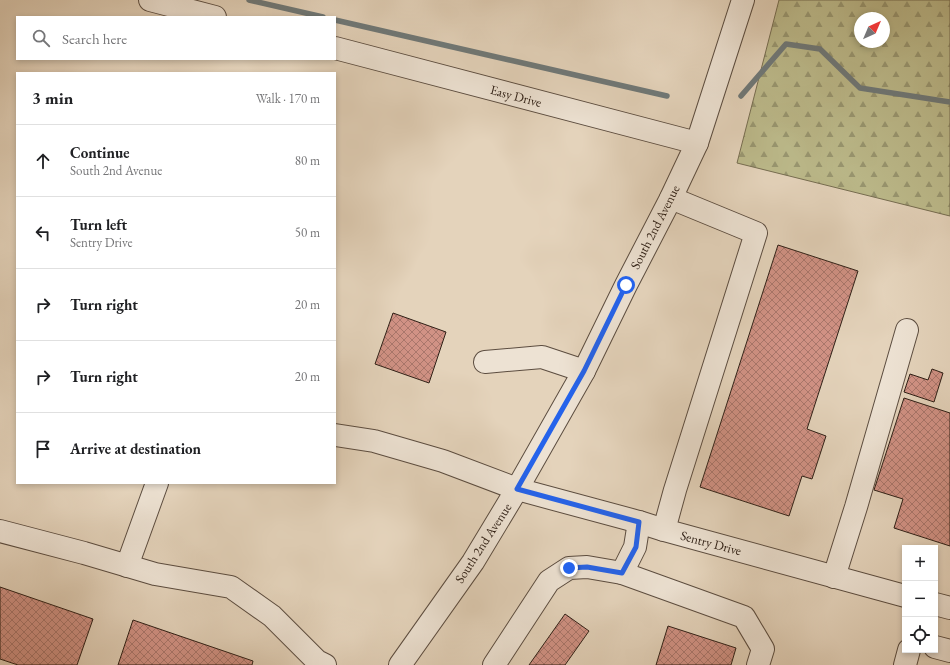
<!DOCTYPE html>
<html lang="en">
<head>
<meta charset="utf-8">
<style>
  body { margin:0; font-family:"EB Garamond",serif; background:#f6f6f6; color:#202124 }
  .controls { position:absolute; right:12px; bottom:12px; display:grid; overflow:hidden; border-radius:0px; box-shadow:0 2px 6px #0003 }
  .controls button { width:36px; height:36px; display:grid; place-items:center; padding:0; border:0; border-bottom:1px solid #e0e0e0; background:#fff; color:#202124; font:20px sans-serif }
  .compass { position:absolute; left:854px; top:12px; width:36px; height:36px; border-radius:50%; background:#fff; box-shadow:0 2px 6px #0003; rotate:44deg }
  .stop { position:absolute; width:12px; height:12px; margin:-9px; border:3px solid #2563eb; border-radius:50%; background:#fff }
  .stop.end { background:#2563eb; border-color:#fff; box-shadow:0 1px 4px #0008 }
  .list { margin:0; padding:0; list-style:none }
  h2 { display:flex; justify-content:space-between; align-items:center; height:52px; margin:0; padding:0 16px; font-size:17px }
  h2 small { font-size:13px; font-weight:400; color:#757577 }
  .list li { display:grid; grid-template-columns:26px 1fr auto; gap:12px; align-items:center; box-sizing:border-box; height:72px; padding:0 16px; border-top:1px solid #e0e0e0 }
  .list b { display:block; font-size:15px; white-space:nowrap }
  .list p { margin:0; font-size:13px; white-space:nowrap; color:#757577 }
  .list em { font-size:13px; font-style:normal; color:#757577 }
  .icon { flex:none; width:22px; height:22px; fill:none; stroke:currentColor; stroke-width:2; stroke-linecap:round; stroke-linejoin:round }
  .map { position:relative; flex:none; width:950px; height:665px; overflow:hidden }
  .search { position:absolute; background:#fff; box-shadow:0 2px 6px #0003; left:16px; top:16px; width:320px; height:44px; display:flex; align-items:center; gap:10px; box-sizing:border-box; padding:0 14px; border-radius:0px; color:#757577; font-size:15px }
  .panel { position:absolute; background:#fff; box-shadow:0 2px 6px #0003; left:16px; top:72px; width:320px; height:412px; border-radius:0px }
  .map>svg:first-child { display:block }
</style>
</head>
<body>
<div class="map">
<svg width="950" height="665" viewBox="0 0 950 665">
  <defs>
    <pattern id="forest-firs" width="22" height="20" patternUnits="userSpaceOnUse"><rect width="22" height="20" fill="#bcba8b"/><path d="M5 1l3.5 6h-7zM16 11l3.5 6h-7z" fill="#999771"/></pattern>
    <pattern id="building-cross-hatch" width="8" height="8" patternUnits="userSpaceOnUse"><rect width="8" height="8" fill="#d19285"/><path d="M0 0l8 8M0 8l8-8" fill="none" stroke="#aa776c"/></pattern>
  </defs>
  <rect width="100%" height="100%" fill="#e4d3bb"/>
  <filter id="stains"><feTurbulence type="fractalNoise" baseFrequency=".005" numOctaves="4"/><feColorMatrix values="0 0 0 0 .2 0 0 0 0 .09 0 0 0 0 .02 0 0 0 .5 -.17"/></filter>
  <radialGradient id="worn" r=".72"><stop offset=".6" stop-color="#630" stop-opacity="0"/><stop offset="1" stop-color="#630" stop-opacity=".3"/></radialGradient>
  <path fill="url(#forest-firs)" stroke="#766d51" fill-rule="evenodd" d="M779,0H950V216L737,163ZM860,18H884V42H860Z"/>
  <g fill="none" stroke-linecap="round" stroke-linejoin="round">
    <g stroke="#6f7979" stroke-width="5.5">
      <polyline points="249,0 323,17"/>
      <polyline points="335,20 667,96"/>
      <polyline points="741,96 786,44 820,49 860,88 950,102"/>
    </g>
  </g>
  <g fill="url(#building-cross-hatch)" stroke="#2f2017">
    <polygon points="778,245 858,271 807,429 826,436 812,479 802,476 789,516 700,487"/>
    <polygon points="393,313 446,332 429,383 375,364"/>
    <polygon points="932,369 943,373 934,402 904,392 910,374 928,380"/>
    <polygon points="904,398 950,413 950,546 894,528 903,499 874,490"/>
    <polygon points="0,587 93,619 77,665 18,665 0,659"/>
    <polygon points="565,614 589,631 565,665 529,665"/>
    <polygon points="133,620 253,661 252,665 118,665"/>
    <polygon points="668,626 736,648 731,665 656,665"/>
  </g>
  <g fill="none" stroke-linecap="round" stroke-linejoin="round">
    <defs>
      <g id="minor">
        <polyline points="150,0 215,17"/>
        <polyline points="335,48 697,143"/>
        <polyline points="485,362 542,357 584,371"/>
        <polyline points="335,435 374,441 443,461 517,489 639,522 664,530 905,596"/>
        <polyline points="639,522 635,547 622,573 744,617 763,649 758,665"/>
        <polyline points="664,530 675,490 756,233 671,198"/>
        <polyline points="0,531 84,553 155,574 231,587 272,616 317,661 325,665"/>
        <polyline points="127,566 157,483"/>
        <polyline points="834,577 856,507 907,330"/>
        <polyline points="935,604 950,608"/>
        <polyline points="935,647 950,651"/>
        <polyline points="400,665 473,562 517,489 584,371 626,285 671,198 697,143 743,0"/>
        <polyline points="494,665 549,581 569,568 587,567 622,573"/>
        <polyline points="905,665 909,650"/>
      </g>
    </defs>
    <use href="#minor" stroke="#5c4d40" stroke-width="24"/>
    <use href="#minor" stroke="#ede2d3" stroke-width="22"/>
  </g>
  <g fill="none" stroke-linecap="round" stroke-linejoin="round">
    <polyline stroke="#2563eb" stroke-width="5" points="569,568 587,567 622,573 636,547 639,522 517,489 584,371 626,285"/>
  </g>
  <g text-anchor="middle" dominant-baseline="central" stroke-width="3" stroke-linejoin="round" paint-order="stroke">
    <g font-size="13" fill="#2f2017" stroke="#ede2d3">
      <text transform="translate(516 96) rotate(15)">Easy Drive</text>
      <text transform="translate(655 227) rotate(-63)">South 2nd Avenue</text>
      <text transform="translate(483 543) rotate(-57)">South 2nd Avenue</text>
      <text transform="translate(711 543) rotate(15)">Sentry Drive</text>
    </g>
  </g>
  <rect width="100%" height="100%" filter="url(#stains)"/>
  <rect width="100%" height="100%" fill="url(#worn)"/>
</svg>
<div class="controls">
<button>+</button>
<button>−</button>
<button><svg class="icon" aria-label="locate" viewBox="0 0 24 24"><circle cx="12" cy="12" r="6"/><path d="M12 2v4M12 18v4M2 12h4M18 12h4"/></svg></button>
</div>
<svg class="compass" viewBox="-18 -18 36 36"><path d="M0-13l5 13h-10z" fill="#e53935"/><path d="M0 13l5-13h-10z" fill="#757577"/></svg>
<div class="stop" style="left:626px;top:285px"></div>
<div class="stop end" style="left:569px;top:568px"></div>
<div class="search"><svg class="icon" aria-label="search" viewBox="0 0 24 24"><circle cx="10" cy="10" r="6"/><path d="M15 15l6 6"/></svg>Search here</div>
<section class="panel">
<h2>3 min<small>Walk · 170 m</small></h2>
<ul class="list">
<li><svg class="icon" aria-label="ahead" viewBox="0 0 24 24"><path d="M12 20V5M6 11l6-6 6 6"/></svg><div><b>Continue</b><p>South 2nd Avenue</p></div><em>80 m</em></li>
<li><svg class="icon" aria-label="left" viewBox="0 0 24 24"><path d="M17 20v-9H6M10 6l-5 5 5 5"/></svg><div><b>Turn left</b><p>Sentry Drive</p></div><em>50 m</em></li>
<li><svg class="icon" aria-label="right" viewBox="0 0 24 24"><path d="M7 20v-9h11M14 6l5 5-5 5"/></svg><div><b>Turn right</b></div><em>20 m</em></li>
<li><svg class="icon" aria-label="right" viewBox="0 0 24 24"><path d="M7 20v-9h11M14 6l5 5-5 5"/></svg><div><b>Turn right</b></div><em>20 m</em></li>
<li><svg class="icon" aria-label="arrive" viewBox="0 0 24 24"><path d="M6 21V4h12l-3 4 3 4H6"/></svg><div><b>Arrive at destination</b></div></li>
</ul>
</section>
</div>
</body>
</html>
